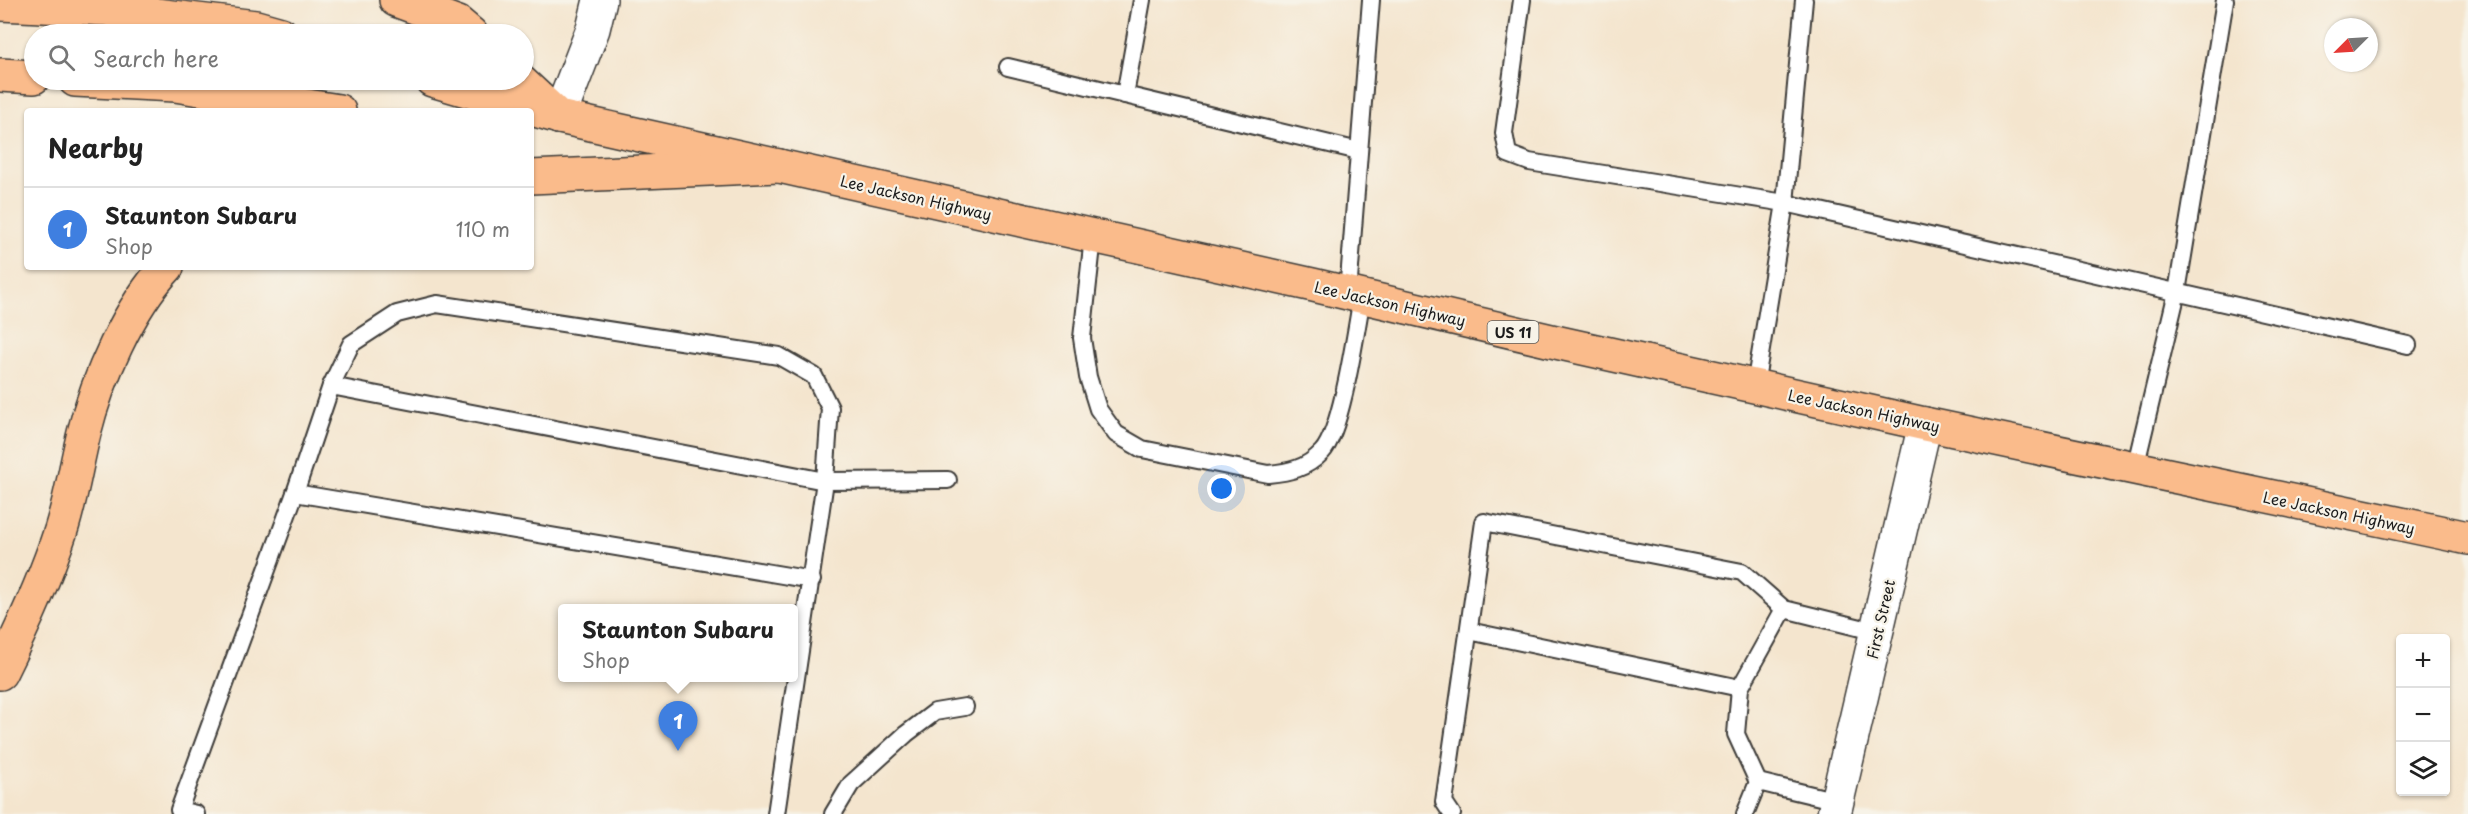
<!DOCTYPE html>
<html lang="en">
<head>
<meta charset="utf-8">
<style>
  body { margin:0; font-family:"Playpen Sans",sans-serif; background:#f6f6f6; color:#222 }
  .controls { position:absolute; right:18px; bottom:18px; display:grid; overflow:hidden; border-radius:6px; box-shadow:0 2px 4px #0004 }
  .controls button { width:54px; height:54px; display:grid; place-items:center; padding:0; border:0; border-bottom:2px solid #e0e0e0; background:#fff; color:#222; font:30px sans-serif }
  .compass { position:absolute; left:2324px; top:18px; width:54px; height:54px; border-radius:50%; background:#fff; box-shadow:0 2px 4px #0004; rotate:246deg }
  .you { position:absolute; left:1222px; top:489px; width:21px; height:21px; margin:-15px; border:4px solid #fff; border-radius:50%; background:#1a73e8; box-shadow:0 0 0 9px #1a73e833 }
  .badge { display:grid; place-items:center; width:39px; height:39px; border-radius:50%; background:#0b8043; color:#fff; font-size:20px; font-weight:700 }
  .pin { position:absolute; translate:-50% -50px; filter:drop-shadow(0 2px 3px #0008) }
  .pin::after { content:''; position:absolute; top:32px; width:21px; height:18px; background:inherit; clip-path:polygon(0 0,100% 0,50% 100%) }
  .popup { position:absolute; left:558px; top:604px; width:240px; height:78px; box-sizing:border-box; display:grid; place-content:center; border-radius:6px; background:#fff; filter:drop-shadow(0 2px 4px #0005); font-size:20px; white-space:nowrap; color:#767676 }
  .popup b { font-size:22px; color:#222 }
  .popup::after { content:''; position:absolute; left:50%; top:100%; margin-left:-12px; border:12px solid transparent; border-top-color:#fff }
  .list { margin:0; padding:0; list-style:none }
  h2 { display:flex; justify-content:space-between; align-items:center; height:78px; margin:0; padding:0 24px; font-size:26px }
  h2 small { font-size:20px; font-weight:400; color:#767676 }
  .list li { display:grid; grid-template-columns:39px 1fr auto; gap:18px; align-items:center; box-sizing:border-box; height:84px; padding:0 24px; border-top:2px solid #e0e0e0 }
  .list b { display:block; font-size:22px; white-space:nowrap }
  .list p { margin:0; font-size:20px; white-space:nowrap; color:#767676 }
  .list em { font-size:20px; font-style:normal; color:#767676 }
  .icon { flex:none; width:33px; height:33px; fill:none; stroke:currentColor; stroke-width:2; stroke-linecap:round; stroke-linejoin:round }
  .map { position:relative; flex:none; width:2468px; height:814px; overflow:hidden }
  .search { position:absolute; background:#fff; box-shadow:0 2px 4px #0004; left:24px; top:24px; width:510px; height:66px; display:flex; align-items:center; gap:15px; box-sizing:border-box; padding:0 21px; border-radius:33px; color:#767676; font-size:22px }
  .panel { position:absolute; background:#fff; box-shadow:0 2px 4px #0004; left:24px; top:108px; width:510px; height:162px; border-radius:6px }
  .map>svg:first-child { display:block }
</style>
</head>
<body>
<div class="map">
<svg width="2468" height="814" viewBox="0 0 2468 814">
  <rect width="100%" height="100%" fill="#f7f3e8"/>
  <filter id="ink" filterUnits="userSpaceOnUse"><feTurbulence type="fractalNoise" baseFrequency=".0167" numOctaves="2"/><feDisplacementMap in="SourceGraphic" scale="12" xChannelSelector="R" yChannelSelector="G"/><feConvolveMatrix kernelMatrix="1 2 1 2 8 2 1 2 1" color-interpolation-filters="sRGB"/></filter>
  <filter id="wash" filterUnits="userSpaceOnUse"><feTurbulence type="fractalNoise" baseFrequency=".008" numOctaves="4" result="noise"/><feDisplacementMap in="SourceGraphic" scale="24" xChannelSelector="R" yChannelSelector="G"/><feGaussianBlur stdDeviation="1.35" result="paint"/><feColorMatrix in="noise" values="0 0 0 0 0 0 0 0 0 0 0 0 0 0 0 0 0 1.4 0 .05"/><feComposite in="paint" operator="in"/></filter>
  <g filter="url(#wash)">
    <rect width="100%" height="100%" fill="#f4e5ce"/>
  </g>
  <g filter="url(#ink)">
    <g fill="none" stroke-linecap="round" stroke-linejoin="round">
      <defs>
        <g id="lane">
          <polyline points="1522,0 1504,133 1508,154 1529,162 1785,203 2408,345"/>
          <polyline points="1008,67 1359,151"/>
          <polyline points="1125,95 1142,0"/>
          <path d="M1093,237L1082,338L1088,377L1098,409L1116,434L1142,449L1268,474C1289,472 1306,469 1322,452C1342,431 1356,330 1362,297"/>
          <polyline points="1348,293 1371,0"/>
          <polyline points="331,386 351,344 397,314 437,304 779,356 814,376 830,408 825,481 776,814"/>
          <polyline points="1755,386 1785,203 1804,0"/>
          <polyline points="2135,468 2177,292 2225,0"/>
          <polyline points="295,493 812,580"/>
          <polyline points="1469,631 1740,688"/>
          <polyline points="1758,782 1837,801"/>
          <polyline points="196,814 179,810 295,493 331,386 825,481 948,480"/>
          <polyline points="833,814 851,784 906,734 935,712 965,707"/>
          <polyline points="1452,814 1444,802 1484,522 1742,572 1784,609 1877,632"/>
          <polyline points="1745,814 1758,782 1736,734 1740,688 1784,609"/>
        </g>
        <g id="street">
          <polyline points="559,117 593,29 600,0"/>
          <polyline points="1834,814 1925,424"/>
        </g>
        <g id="primary">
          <polyline points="0,4 106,9 256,27 281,34"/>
          <polyline points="0,75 34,77"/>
          <polyline points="75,80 175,85 339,111"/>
          <polyline points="432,80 559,117 1313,285 1560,343 1925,424 2468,538"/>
        </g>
        <g id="highway">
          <polyline points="396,0 458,23 471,34"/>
          <polyline points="519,80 559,117"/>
          <polyline points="531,177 779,166"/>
          <path d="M0,673C23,627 45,579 61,530C71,499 76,465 84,433C97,380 129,307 167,267"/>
        </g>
      </defs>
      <use href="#lane" stroke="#3c3a37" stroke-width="20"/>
      <use href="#street" stroke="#3c3a37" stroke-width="36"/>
      <use href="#primary" stroke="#3c3a37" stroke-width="36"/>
      <use href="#highway" stroke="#3c3a37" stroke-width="36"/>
      <use href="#lane" stroke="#fff" stroke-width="16"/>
      <use href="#street" stroke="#fff" stroke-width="33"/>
      <use href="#primary" stroke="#fabb8b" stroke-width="33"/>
      <use href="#highway" stroke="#fabb8b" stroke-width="33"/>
    </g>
  </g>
  <g text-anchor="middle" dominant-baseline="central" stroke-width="4.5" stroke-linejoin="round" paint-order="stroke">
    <rect fill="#f7f3e8" stroke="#5e5c59" stroke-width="1.5" x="1487.5" y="321" width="51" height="22" rx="4.5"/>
    <g font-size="14" font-weight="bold" fill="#1c1c1c">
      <text x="1513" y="332">US 11</text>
    </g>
    <g font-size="15" fill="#1c1c1c" stroke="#f7f3e8">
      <text transform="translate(916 197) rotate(13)">Lee Jackson Highway</text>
      <text transform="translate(1390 303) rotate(13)">Lee Jackson Highway</text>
      <text transform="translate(1864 410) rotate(12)">Lee Jackson Highway</text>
      <text transform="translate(2339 512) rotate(12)">Lee Jackson Highway</text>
      <text transform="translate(1880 619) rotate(-77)">First Street</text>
    </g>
  </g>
</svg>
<div class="controls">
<button>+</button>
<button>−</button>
<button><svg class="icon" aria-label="layers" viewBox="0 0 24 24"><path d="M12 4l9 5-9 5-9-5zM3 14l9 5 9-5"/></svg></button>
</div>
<svg class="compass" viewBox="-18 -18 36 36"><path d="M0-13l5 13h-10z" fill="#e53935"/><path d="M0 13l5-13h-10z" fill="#767676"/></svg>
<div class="you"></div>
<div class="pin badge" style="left:678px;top:751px;background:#3f7fe0">1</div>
<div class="popup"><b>Staunton Subaru</b>Shop</div>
<div class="search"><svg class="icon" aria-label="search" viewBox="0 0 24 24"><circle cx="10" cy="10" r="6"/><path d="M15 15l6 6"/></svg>Search here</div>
<section class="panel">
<h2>Nearby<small></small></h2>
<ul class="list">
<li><span class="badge" style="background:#3f7fe0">1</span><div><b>Staunton Subaru</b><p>Shop</p></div><em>110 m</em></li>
</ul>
</section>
</div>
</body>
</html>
